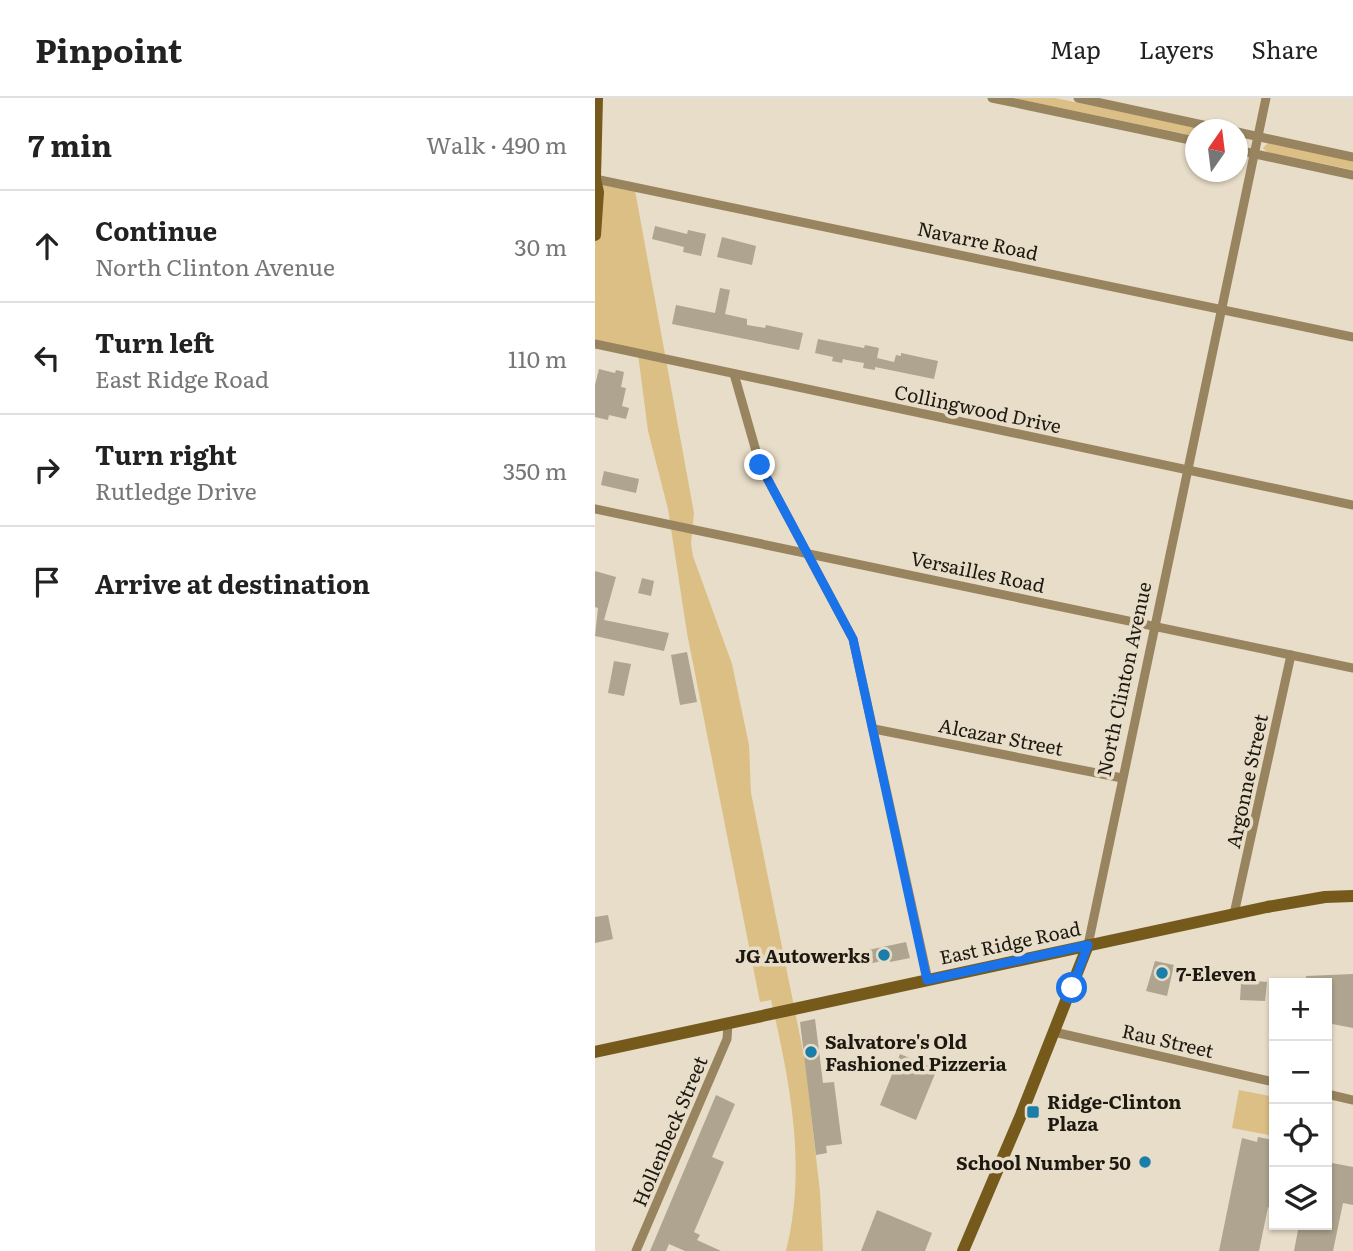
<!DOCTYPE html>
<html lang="en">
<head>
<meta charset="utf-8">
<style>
  body { margin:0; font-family:Literata,serif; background:#f6f6f6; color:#222 }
  .controls { position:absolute; right:21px; bottom:21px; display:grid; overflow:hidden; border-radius:0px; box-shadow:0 2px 5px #0004 }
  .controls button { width:63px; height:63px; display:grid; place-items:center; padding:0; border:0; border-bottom:2px solid #e0e0e0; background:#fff; color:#222; font:35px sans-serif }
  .compass { position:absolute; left:590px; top:21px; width:63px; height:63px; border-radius:50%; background:#fff; box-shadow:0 2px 5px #0004; rotate:14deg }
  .stop { position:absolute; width:21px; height:21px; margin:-16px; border:5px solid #1a73e8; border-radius:50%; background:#fff }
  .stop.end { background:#1a73e8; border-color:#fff; box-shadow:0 2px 7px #0008 }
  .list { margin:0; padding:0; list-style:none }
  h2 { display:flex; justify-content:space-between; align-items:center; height:91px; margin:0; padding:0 28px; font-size:30px }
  h2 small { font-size:23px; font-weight:400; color:#767676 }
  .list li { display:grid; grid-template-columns:46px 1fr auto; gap:21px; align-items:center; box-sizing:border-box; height:112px; padding:0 28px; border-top:2px solid #e0e0e0 }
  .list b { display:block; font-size:26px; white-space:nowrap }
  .list p { margin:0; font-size:23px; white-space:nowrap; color:#767676 }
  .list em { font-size:23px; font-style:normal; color:#767676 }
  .icon { flex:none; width:38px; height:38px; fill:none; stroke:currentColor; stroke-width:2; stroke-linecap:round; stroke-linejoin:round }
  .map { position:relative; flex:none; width:758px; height:1153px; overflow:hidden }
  header { display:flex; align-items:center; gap:42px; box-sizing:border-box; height:98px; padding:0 35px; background:#fff; border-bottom:2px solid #e0e0e0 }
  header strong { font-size:33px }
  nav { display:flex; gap:38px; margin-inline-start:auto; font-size:24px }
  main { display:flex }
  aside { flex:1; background:#fff }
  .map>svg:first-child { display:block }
</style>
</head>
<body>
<header>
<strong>Pinpoint</strong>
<nav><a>Map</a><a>Layers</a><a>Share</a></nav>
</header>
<main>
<aside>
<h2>7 min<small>Walk · 490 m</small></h2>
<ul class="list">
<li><svg class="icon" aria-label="ahead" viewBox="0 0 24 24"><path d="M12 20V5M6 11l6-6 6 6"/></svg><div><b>Continue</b><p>North Clinton Avenue</p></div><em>30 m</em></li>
<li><svg class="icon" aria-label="left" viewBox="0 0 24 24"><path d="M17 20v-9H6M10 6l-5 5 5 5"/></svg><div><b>Turn left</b><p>East Ridge Road</p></div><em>110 m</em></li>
<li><svg class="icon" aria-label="right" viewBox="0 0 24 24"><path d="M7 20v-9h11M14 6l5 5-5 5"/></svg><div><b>Turn right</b><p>Rutledge Drive</p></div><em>350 m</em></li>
<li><svg class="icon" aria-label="arrive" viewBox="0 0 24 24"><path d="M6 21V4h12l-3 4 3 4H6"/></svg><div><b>Arrive at destination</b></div></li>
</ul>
</aside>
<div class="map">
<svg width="758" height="1153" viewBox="0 0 758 1153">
  <rect width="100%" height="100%" fill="#e8ddc8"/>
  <g fill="#dcbf84">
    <polygon points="418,0 460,0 609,31 600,32 600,38"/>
    <polygon points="673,45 758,63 758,72 672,54 668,50"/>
    <path d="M0,81L39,87L99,415L96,446L98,458L137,566L154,647L156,695L210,963L225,1094L228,1153H191C212,1069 195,984 176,902L165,904L92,535L73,411L53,333L43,256L0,246Z"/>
    <polygon points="644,992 679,999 674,1037 637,1030"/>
  </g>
  <g fill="#aea48f">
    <polygon points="60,128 92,136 93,132 111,136 106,158 88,154 89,149 57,141"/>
    <polygon points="127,139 161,148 157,167 122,159"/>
    <polygon points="125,190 135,192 130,216 152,221 152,227 170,230 171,227 208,235 204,252 77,226 81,207 120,215"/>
    <polygon points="223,241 269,250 270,247 284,250 282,260 299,264 301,257 306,258 306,255 343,263 339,281 280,269 280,272 268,270 269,265 252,262 248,261 247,265 237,263 238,259 220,255"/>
    <polygon points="4,271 20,275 21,272 29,274 26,289 31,290 27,308 34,310 31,321 14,317 13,322 0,319 0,287"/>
    <polygon points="9,373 44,381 41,395 6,387"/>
    <polygon points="0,473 21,479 9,522 74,535 69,553 0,538 3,510 0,509"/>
    <polygon points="47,480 59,483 56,498 43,495"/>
    <polygon points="92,554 102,604 85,607 76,557"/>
    <polygon points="19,563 36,566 29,598 13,595"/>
    <polygon points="13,817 18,841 0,845 0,819"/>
    <polygon points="311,844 315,860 295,864 294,861 266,868 264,854"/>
    <polygon points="560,863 579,867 572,898 551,893"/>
    <polygon points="758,876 758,930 732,925 732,885 711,885 711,878"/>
    <polygon points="653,882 672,884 670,903 645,902 646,885 653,885"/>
    <polygon points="220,921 228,985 239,984 247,1046 231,1048 232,1055 221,1057 205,924"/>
    <polygon points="305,956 342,971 321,1022 285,1007"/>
    <polygon points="121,997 140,1006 117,1059 129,1064 99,1134 105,1137 102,1142 126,1153 90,1153 74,1146 71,1153 55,1153"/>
    <polygon points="663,1039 679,1042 679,1111 673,1109 664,1153 624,1153 647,1040 662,1044"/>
    <polygon points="732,1064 758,1069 758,1107 748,1105 738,1153 699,1153 704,1127 732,1127"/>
    <polygon points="282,1112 337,1135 330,1153 266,1153"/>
  </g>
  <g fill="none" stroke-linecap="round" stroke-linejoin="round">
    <g stroke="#988560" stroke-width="9">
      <polyline points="397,0 600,43"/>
      <polyline points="483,0 631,32"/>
      <polyline points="642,34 758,59"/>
      <polyline points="642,52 758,77"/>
      <polyline points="0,81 758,239"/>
      <polyline points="0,246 758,407"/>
      <polyline points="139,276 165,367 258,541 333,882"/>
      <polyline points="0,411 758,570"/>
      <polyline points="279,631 527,680"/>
      <polyline points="639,816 696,557"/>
      <polyline points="493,847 671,0"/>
      <polyline points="459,934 679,984"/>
      <polyline points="732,996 758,1002"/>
      <polyline points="41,1153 132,941 133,925"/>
    </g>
    <g stroke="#755a1c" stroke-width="12">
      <polyline points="0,79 2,0"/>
      <polyline points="0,81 3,94 0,137"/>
      <polyline points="0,954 672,809 730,799 758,798"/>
      <polyline points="368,1153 426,1017 493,847"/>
    </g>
  </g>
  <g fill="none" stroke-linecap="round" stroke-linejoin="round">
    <polyline stroke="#1a73e8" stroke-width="9" points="165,367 258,541 332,882 493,847 477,890"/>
  </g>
  <g fill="#1b7da9" stroke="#e8ddc8" stroke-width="2.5">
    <circle cx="289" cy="857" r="7"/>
    <circle cx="567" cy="875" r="7"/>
    <circle cx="216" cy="954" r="7"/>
    <rect x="431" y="1007" width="14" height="14" rx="3.5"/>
    <circle cx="550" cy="1064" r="7"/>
  </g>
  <g text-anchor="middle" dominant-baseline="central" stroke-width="7" stroke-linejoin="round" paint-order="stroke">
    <g font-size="19" fill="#1d1911" stroke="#e8ddc8">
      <text transform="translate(383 142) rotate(12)">Navarre Road</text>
      <text transform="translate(383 310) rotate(12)">Collingwood Drive</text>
      <text transform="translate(383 473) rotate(12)">Versailles Road</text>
      <text transform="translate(528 581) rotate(-78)">North Clinton Avenue</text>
      <text transform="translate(406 638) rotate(11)">Alcazar Street</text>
      <text transform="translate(651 683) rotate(-78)">Argonne Street</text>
      <text transform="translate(415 844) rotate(-12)">East Ridge Road</text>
      <text transform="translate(573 942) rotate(13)">Rau Street</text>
      <text transform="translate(74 1033) rotate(-67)">Hollenbeck Street</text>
    </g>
    <g font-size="19" font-weight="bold" fill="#1d1911" stroke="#e8ddc8" text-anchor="start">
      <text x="275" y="857" text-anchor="end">JG Autowerks</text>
      <text x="581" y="875">7-Eleven</text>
      <text x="230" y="943">Salvatore's Old<tspan x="230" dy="22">Fashioned Pizzeria</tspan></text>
      <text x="452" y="1003">Ridge-Clinton<tspan x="452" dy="22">Plaza</tspan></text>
      <text x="536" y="1064" text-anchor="end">School Number 50</text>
    </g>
  </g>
</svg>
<div class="controls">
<button>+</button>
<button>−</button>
<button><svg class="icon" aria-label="locate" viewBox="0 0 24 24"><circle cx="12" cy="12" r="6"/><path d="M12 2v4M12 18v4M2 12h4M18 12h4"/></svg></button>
<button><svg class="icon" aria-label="layers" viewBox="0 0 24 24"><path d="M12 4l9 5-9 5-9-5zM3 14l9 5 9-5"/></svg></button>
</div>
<svg class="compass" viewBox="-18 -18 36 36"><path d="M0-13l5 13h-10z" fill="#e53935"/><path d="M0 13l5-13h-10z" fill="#767676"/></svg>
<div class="stop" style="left:477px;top:890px"></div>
<div class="stop end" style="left:165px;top:367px"></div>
</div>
</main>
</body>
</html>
